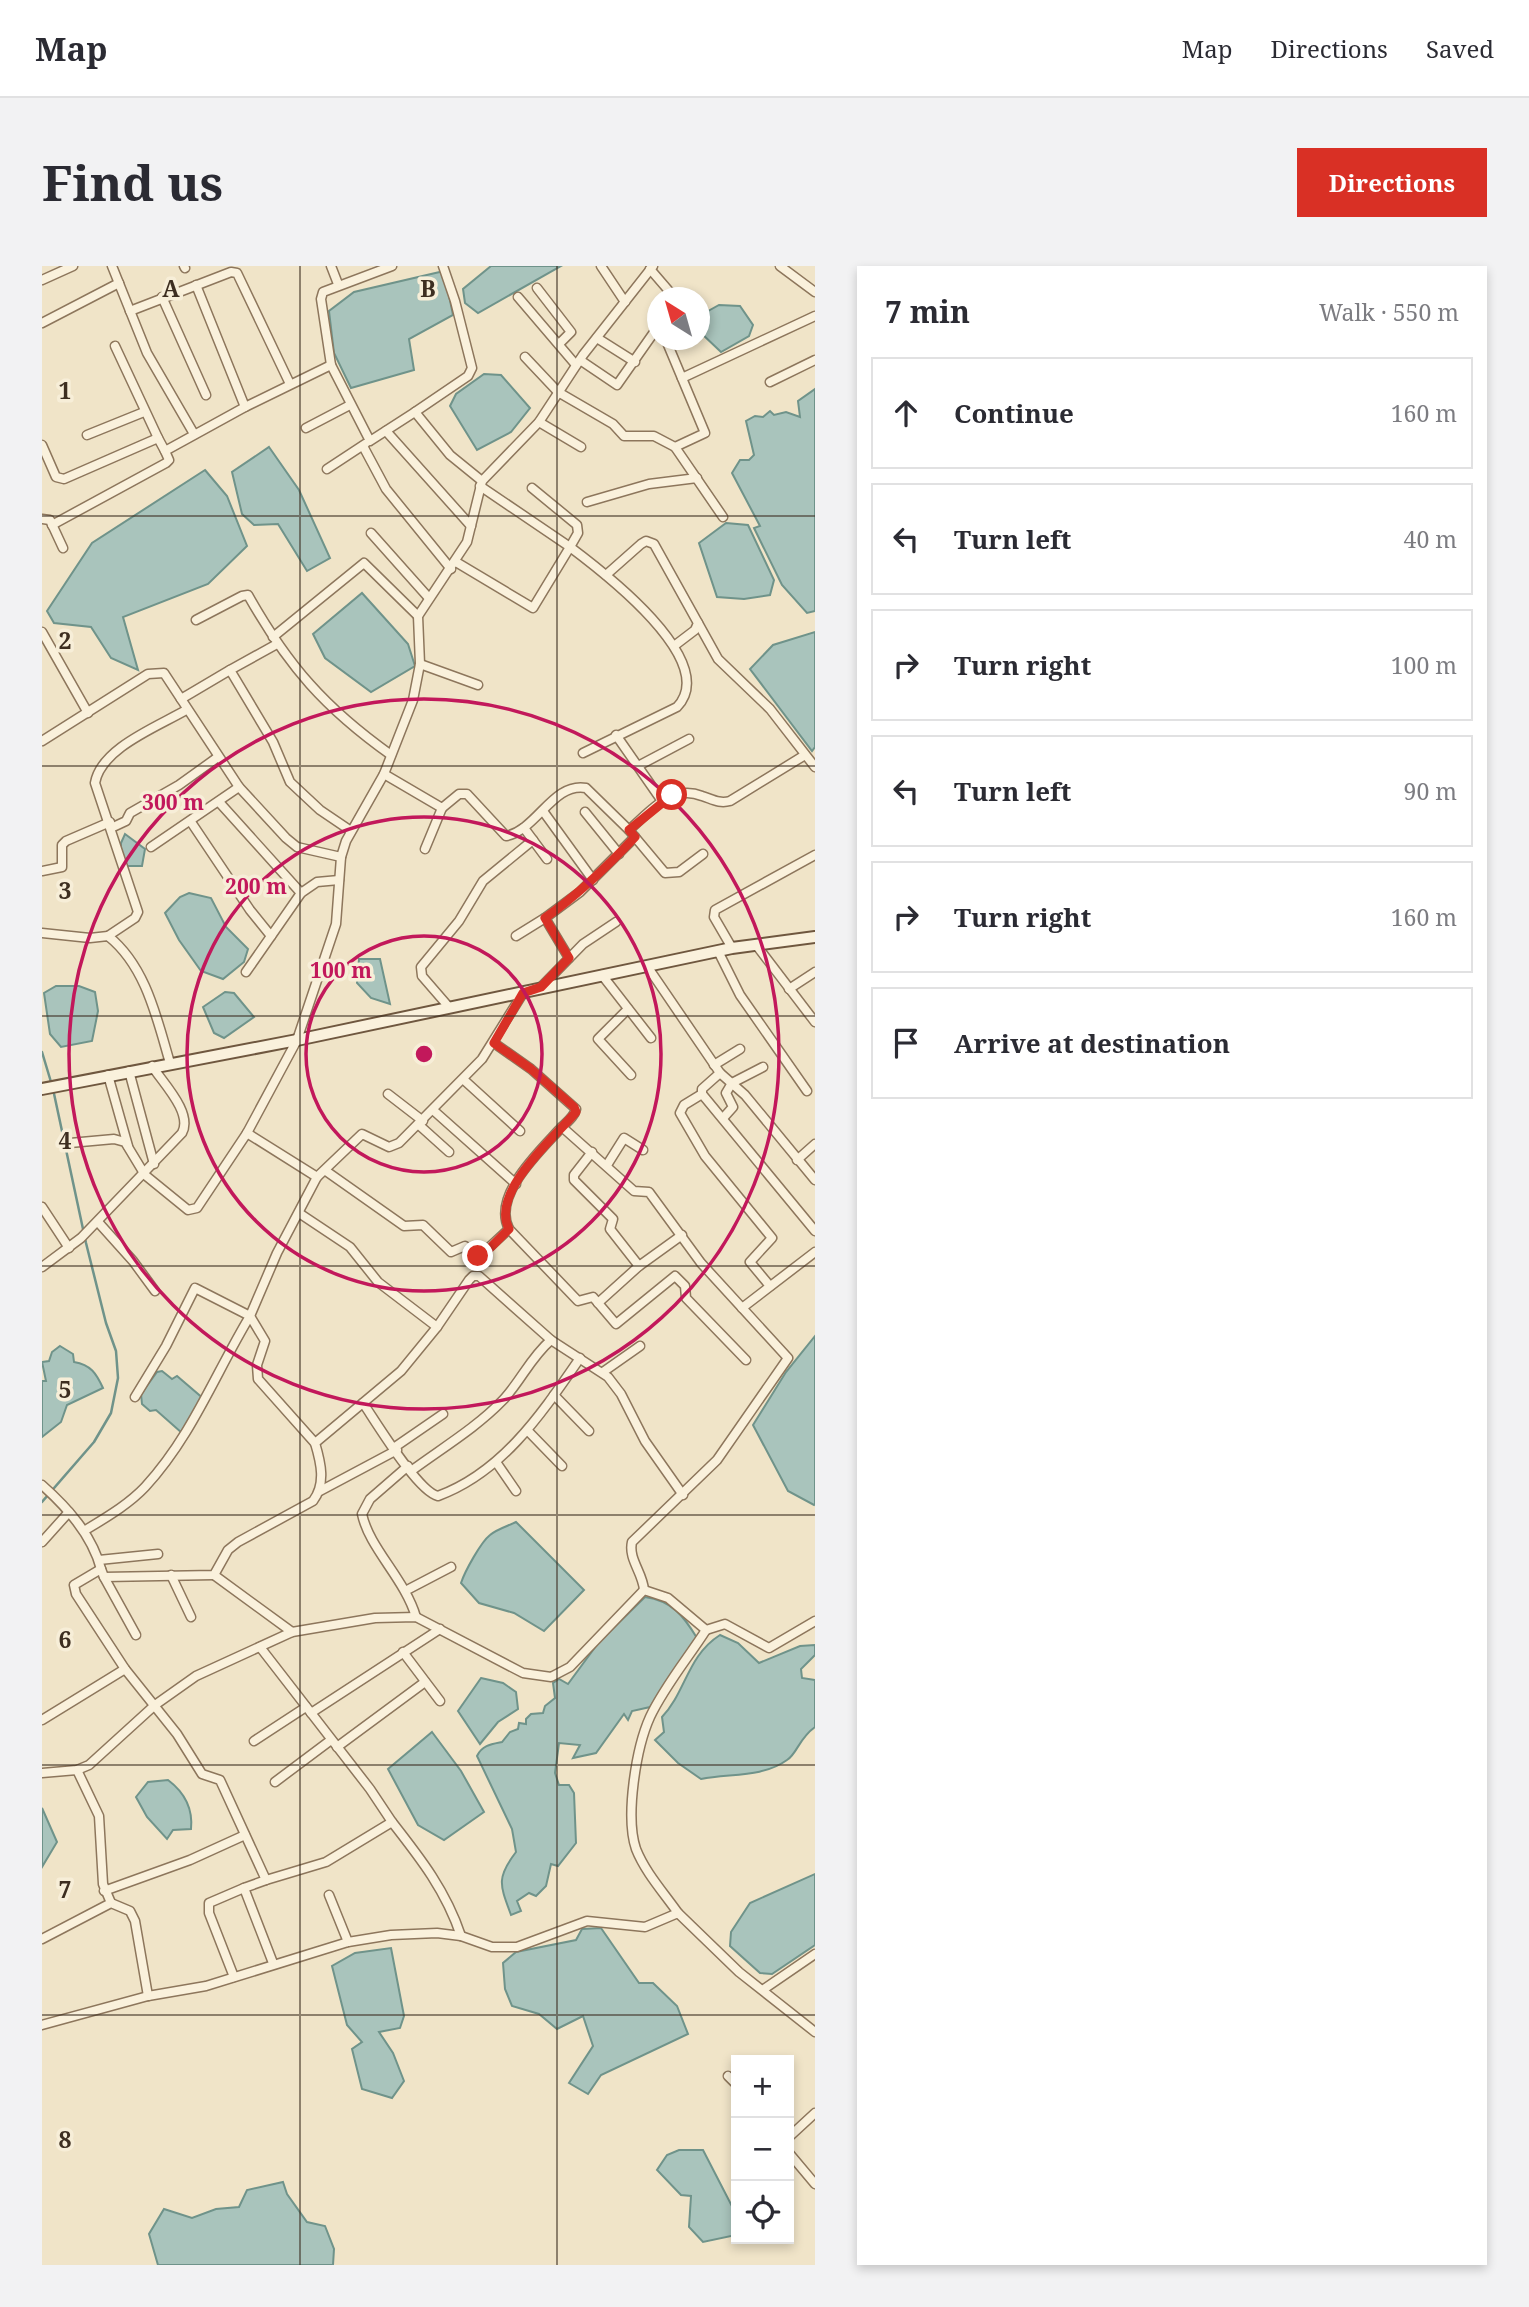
<!DOCTYPE html>
<html lang="en">
<head>
<meta charset="utf-8">
<style>
  body { margin:0; font-family:"Noto Serif",serif; background:#f2f2f3; color:#2b2b33 }
  .controls { position:absolute; right:21px; bottom:21px; display:grid; overflow:hidden; border-radius:0px; box-shadow:0 4px 10px #0003 }
  .controls button { width:63px; height:63px; display:grid; place-items:center; padding:0; border:0; border-bottom:2px solid #e1e1e2; background:#fff; color:#2b2b33; font:35px sans-serif }
  .compass { position:absolute; left:605px; top:21px; width:63px; height:63px; border-radius:50%; background:#fff; box-shadow:0 4px 10px #0003; rotate:323deg }
  .stop { position:absolute; width:21px; height:21px; margin:-16px; border:5px solid #d93025; border-radius:50%; background:#fff }
  .stop.end { background:#d93025; border-color:#fff; box-shadow:0 2px 7px #0008 }
  .list { margin:0; padding:0; list-style:none }
  h2 { display:flex; justify-content:space-between; align-items:center; height:91px; margin:0; padding:0 28px; font-size:30px }
  h2 small { font-size:23px; font-weight:400; color:#7c7c81 }
  .list li { display:grid; grid-template-columns:46px 1fr auto; gap:21px; align-items:center; box-sizing:border-box; height:112px; margin:0 14px 14px; padding:0 14px; border:2px solid #e1e1e2; border-radius:0px }
  .list b { display:block; font-size:26px; white-space:nowrap }
  .list em { font-size:23px; font-style:normal; color:#7c7c81 }
  .icon { flex:none; width:38px; height:38px; fill:none; stroke:currentColor; stroke-width:2; stroke-linecap:round; stroke-linejoin:round }
  .map { position:relative; flex:none; width:773px; height:1999px; overflow:hidden; border-radius:0px }
  header { display:flex; align-items:center; gap:42px; box-sizing:border-box; height:98px; padding:0 35px; background:#fff; border-bottom:2px solid #e1e1e2 }
  header strong { font-size:33px }
  nav { display:flex; gap:38px; margin-inline-start:auto; font-size:24px }
  .intro { display:flex; align-items:center; justify-content:space-between; box-sizing:border-box; height:168px; padding:0 42px }
  h1 { margin:0; font-size:49px }
  .button { padding:18px 32px; border-radius:0px; background:#d93025; color:#fff; font-size:24px; font-weight:700 }
  main { display:flex; gap:42px; padding:0 42px }
  aside { flex:1; background:#fff; border-radius:0px; box-shadow:0 4px 10px #0003 }
  .map>svg:first-child { display:block }
</style>
</head>
<body>
<header>
<strong>Map</strong>
<nav><a>Map</a><a>Directions</a><a>Saved</a></nav>
</header>
<div class="intro"><h1>Find us</h1><a class="button">Directions</a></div>
<main>
<div class="map">
<svg width="773" height="1999" viewBox="0 0 773 1999">
  <rect width="100%" height="100%" fill="#f0e4c8"/>
  <g fill="#a9c4bc" stroke="#6f938a" stroke-width="2">
    <polygon points="449,0 519,0 436,47 423,37 421,23"/>
    <polygon points="402,5 411,49 367,73 372,104 309,122 292,87 287,45 312,26"/>
    <polygon points="677,39 698,40 711,59 707,70 679,86 658,66 659,49"/>
    <polygon points="442,108 459,109 488,142 469,166 435,184 408,140 414,128"/>
    <polygon points="773,123 773,345 765,347 740,319 712,262 718,260 690,207 698,194 707,194 712,189 704,155 713,150 721,151 728,145 732,149 744,146 758,151 756,135"/>
    <polygon points="227,181 257,224 288,292 265,305 236,258 212,259 200,248 190,206"/>
    <polygon points="163,204 185,230 205,280 166,318 81,351 96,404 69,392 49,361 12,357 5,345 50,277"/>
    <polygon points="684,257 706,259 732,314 728,329 702,333 675,331 657,277"/>
    <polygon points="320,327 366,378 373,400 329,426 283,392 271,368"/>
    <polygon points="773,366 773,481 770,485 708,403 731,379"/>
    <polygon points="83,568 103,583 100,600 79,600 79,577"/>
    <polygon points="147,627 169,632 184,661 206,683 202,696 181,713 159,705 137,674 123,647 138,631"/>
    <polygon points="317,693 338,693 348,738 329,732 315,717"/>
    <polygon points="14,720 37,720 53,726 56,745 50,775 19,781 8,768 2,727"/>
    <polygon points="183,726 192,727 212,751 182,772 172,767 161,741"/>
    <polygon points="773,1070 773,1238 772,1239 746,1225 711,1159 744,1106"/>
    <path d="M18,1080L31,1088L32,1096C49,1099 54,1107 61,1122L25,1139L19,1156L0,1171V1115H4L0,1096L7,1095L10,1086Z"/>
    <polygon points="120,1105 130,1113 135,1110 163,1134 140,1167 114,1144 108,1145 100,1138 99,1128 115,1106"/>
    <path d="M474,1256L542,1324L502,1365L472,1347L437,1337L419,1317C423,1305 439,1276 448,1269C455,1263 466,1260 474,1256Z"/>
    <path d="M603,1331C630,1335 641,1349 655,1372L608,1441L590,1445L586,1454L582,1448L554,1487L531,1492L538,1479L517,1477L513,1507L517,1519H527L532,1527L534,1577L516,1600L509,1598L504,1620L494,1630L487,1627L475,1635L479,1645L469,1649C458,1619 454,1612 474,1586L470,1563L435,1490C440,1479 450,1478 460,1476L468,1466L476,1463L477,1457L484,1458V1453L489,1448L501,1447L503,1440L513,1432L511,1417L517,1413L526,1418L557,1376Z"/>
    <path d="M678,1369L696,1377L717,1397L758,1380L773,1379V1389L759,1403L760,1412L773,1414V1461C757,1472 755,1488 745,1494C720,1512 687,1507 659,1513L636,1497L613,1474L622,1466L620,1451C644,1426 645,1390 678,1369Z"/>
    <polygon points="439,1412 461,1417 474,1426 476,1443 456,1456 438,1478 416,1445"/>
    <polygon points="390,1466 419,1505 442,1546 402,1574 376,1559 346,1503"/>
    <path d="M126,1514C142,1526 151,1543 149,1563L131,1564L125,1573L105,1551L94,1531L106,1516Z"/>
    <polygon points="0,1542 15,1576 0,1601"/>
    <polygon points="773,1608 773,1679 730,1708 718,1707 688,1680 689,1666 708,1637"/>
    <polygon points="559,1662 597,1717 611,1717 635,1740 646,1768 559,1809 546,1828 527,1817 551,1780 541,1750 515,1763 497,1748 470,1740 463,1723 461,1697 474,1686 534,1674 540,1663"/>
    <polygon points="349,1682 362,1750 358,1762 337,1766 351,1787 362,1815 350,1832 320,1823 310,1783 320,1776 305,1759 290,1700 313,1687"/>
    <polygon points="637,1884 661,1884 694,1948 694,1969 661,1976 647,1961 649,1930 639,1929 615,1904 625,1889"/>
    <polygon points="241,1916 245,1928 265,1956 283,1960 292,1983 291,1999 116,1999 107,1968 122,1943 150,1952 174,1943 197,1941 205,1924"/>
  </g>
  <g fill="none" stroke-linecap="round" stroke-linejoin="round">
    <g stroke="#6f938a" stroke-width="2.5">
      <polyline points="0,786 9,816"/>
      <polyline points="0,1236 52,1176 69,1147 76,1112 74,1085 64,1057 44,977 11,823"/>
    </g>
    <defs>
      <g id="minor">
        <polyline points="70,0 105,87 152,168"/>
        <polyline points="142,0 143,2"/>
        <polyline points="289,0 296,18"/>
        <polyline points="559,0 583,36"/>
        <polyline points="738,0 773,26"/>
        <polyline points="608,3 633,32"/>
        <polyline points="0,14 31,0"/>
        <polyline points="154,19 203,141"/>
        <polyline points="495,22 529,66 517,78"/>
        <polyline points="120,31 164,129"/>
        <polyline points="476,31 534,99"/>
        <polyline points="88,45 189,6 195,7 248,118"/>
        <polyline points="0,57 77,17"/>
        <polyline points="555,72 593,96"/>
        <polyline points="624,74 663,167 633,181"/>
        <polyline points="73,80 116,172"/>
        <polyline points="483,91 516,126 571,158 582,170 612,170 633,181 681,251"/>
        <polyline points="538,94 575,119 615,62"/>
        <polyline points="289,99 279,33 281,26 350,0"/>
        <polyline points="640,112 773,50"/>
        <polyline points="728,116 773,94"/>
        <polyline points="373,146 426,110 430,102 413,35 401,0"/>
        <polyline points="497,156 539,181"/>
        <polyline points="264,162 308,139"/>
        <polyline points="344,165 429,260"/>
        <polyline points="45,169 102,146"/>
        <polyline points="0,179 14,211 22,213 116,172 123,185 203,141 289,99 328,175 373,146 408,189 440,215"/>
        <polyline points="321,180 344,223 409,303"/>
        <polyline points="285,203 323,178"/>
        <path d="M490,222L535,259L536,267L528,281C560,305 679,395 635,441L541,487"/>
        <polyline points="545,236 607,218 655,212"/>
        <polyline points="0,253 8,254 21,282"/>
        <polyline points="10,259 124,197 127,194 123,185"/>
        <polyline points="329,267 386,331"/>
        <polyline points="414,296 491,342 528,281 438,220"/>
        <polyline points="564,309 599,278 604,275 612,278 656,357 653,364 632,380"/>
        <path d="M154,354L200,330L206,329C246,400 283,442 349,489"/>
        <polyline points="656,357 676,393 728,443 773,501"/>
        <polyline points="0,366 46,447"/>
        <polyline points="231,371 322,297 376,350"/>
        <polyline points="235,378 188,404 231,476 248,516 278,544 309,565"/>
        <polyline points="378,398 436,419"/>
        <polyline points="139,433 188,404"/>
        <polyline points="574,469 620,535"/>
        <polyline points="0,475 106,408 122,407 197,521 244,572 255,581 299,591"/>
        <polyline points="596,500 647,473"/>
        <path d="M342,508L400,542L417,528H425L464,570C495,564 511,516 544,522L587,564L623,607L637,606L661,588"/>
        <polyline points="177,536 259,627"/>
        <polyline points="501,545 551,614"/>
        <polyline points="543,546 577,588"/>
        <polyline points="149,556 208,644 229,670"/>
        <polyline points="69,562 84,555 88,547 137,519 176,491"/>
        <polyline points="482,562 505,593"/>
        <path d="M587,564C609,545 629,518 660,530C670,533 677,538 688,535L763,489"/>
        <polyline points="109,581 197,521"/>
        <polyline points="383,583 400,542"/>
        <polyline points="0,605 20,601 20,579 24,575 68,556"/>
        <polyline points="503,652 538,626 593,571"/>
        <path d="M0,667L48,672L66,670C104,700 115,753 128,797"/>
        <path d="M66,670L93,652L96,646L53,517C59,482 115,461 144,444"/>
        <polyline points="474,670 503,652 527,692"/>
        <polyline points="715,680 773,756"/>
        <polyline points="690,682 672,651 673,644 773,589"/>
        <polyline points="676,685 698,729 765,825"/>
        <polyline points="605,700 678,807 703,829 773,914"/>
        <polyline points="204,706 259,627 275,616 297,614"/>
        <polyline points="560,709 609,772"/>
        <polyline points="499,721 541,678 574,656"/>
        <polyline points="747,723 773,706"/>
        <polyline points="406,740 380,710 379,701 417,655 441,615 491,574"/>
        <polyline points="586,743 556,773 589,809"/>
        <path d="M452,777L489,803L534,843C532,852 523,857 517,864C496,887 450,930 467,963"/>
        <polyline points="672,799 698,783"/>
        <polyline points="87,805 112,898"/>
        <polyline points="678,807 660,823 660,828 773,965"/>
        <polyline points="66,809 86,880"/>
        <polyline points="422,814 478,865"/>
        <polyline points="346,828 381,855"/>
        <polyline points="660,828 642,839 638,847 663,890 730,972 708,996 728,1020"/>
        <polyline points="391,844 474,918"/>
        <polyline points="682,851 691,841 684,827 690,817 721,801"/>
        <polyline points="377,859 407,886"/>
        <path d="M520,861L592,925L607,926L659,997L746,1092L675,1194L590,1276C586,1293 601,1307 602,1324"/>
        <polyline points="205,867 275,911"/>
        <polyline points="28,877 72,873 83,876 103,909 146,944 155,942 205,867 255,774 294,658 299,591 304,575 342,508 371,434 378,398 376,350 425,276 440,215 497,156 541,89 611,0"/>
        <polyline points="550,886 532,909 532,914 571,953 568,963 597,1000"/>
        <polyline points="755,894 773,878"/>
        <polyline points="565,899 582,872 601,884"/>
        <polyline points="284,905 362,960 381,959 409,986 423,980 438,990 467,963 536,1035 551,1031 574,1058 633,1010 643,1020 644,1032 704,1094"/>
        <polyline points="0,941 27,982"/>
        <polyline points="257,947 308,981 336,1016 395,1061 427,1014 431,1010 437,1010 509,1074 566,1111 579,1128 603,1175 641,1229"/>
        <polyline points="56,956 91,995 113,1025"/>
        <path d="M0,1001L39,972L140,867C151,847 121,817 110,800"/>
        <polyline points="556,1037 597,1000 640,969"/>
        <polyline points="700,1042 773,986"/>
        <polyline points="561,1106 598,1080"/>
        <polyline points="512,1129 547,1165"/>
        <path d="M321,1137C334,1156 376,1226 396,1230C461,1206 500,1147 538,1092"/>
        <polyline points="486,1165 520,1200"/>
        <polyline points="273,1177 216,1113 215,1099 223,1075 208,1050 235,987 275,911 320,868 347,881 357,877 440,793 481,727"/>
        <polyline points="353,1181 401,1148"/>
        <polyline points="454,1196 474,1225"/>
        <path d="M366,1200L328,1233L320,1248C327,1282 363,1313 374,1351"/>
        <path d="M369,1205C400,1182 434,1162 461,1134C479,1115 488,1092 509,1074"/>
        <path d="M0,1219C26,1242 50,1269 59,1303"/>
        <polyline points="278,1225 355,1184"/>
        <path d="M42,1265C63,1252 86,1239 103,1221C150,1170 173,1108 208,1050L153,1022L124,1080L93,1131"/>
        <polyline points="0,1276 27,1246"/>
        <polyline points="57,1294 116,1288"/>
        <polyline points="129,1309 149,1351"/>
        <polyline points="172,1309 250,1366"/>
        <polyline points="62,1311 94,1369"/>
        <polyline points="365,1324 409,1301"/>
        <polyline points="664,1364 683,1358 727,1382 773,1355"/>
        <polyline points="218,1381 328,1523 350,1556 284,1596 224,1614"/>
        <polyline points="361,1386 398,1435"/>
        <polyline points="269,1447 398,1363"/>
        <polyline points="0,1454 83,1403"/>
        <polyline points="212,1475 264,1441"/>
        <polyline points="295,1481 383,1416"/>
        <polyline points="35,1504 57,1550 61,1618 69,1637"/>
        <path d="M0,1507L35,1504L47,1499L113,1439L154,1410L250,1366L333,1352L374,1351L481,1407L509,1411L528,1401L602,1324L626,1332L664,1364C646,1392 622,1421 608,1451C594,1482 583,1551 594,1583C603,1606 622,1627 636,1647"/>
        <polyline points="233,1516 289,1474"/>
        <path d="M350,1556C379,1593 404,1625 419,1670"/>
        <polyline points="62,1625 148,1594 203,1569"/>
        <polyline points="287,1629 306,1676"/>
        <polyline points="0,1673 69,1637 88,1645 93,1655 106,1730"/>
        <path d="M231,1697L202,1622L224,1614L178,1514L160,1508L135,1468L83,1403L34,1328L32,1319L59,1303L62,1311L172,1309L186,1284L196,1276L271,1235C284,1218 279,1197 273,1177L359,1105L395,1061"/>
        <polyline points="192,1711 167,1647 167,1637 202,1622"/>
        <polyline points="722,1723 773,1688"/>
        <polyline points="0,1759 106,1730 164,1720 306,1676 349,1669 395,1667 419,1670 450,1681 475,1681 545,1655 603,1661 636,1647 697,1706 773,1766"/>
        <polyline points="686,1810 694,1818"/>
        <polyline points="747,1871 773,1847"/>
        <polyline points="747,1887 773,1918"/>
      </g>
      <polyline id="secondary" points="0,823 255,774 690,682 773,671"/>
    </defs>
    <use href="#minor" stroke="#8d765c" stroke-width="11"/>
    <use href="#secondary" stroke="#6f573f" stroke-width="14"/>
    <use href="#minor" stroke="#faf1dc" stroke-width="8"/>
    <use href="#secondary" stroke="#faf1dc" stroke-width="10"/>
  </g>
  <g fill="none" stroke-linecap="round" stroke-linejoin="round">
    <path stroke="#d93025" stroke-width="9" d="M436,990L441,989L467,963C448,926 512,872 534,846L532,841L489,803L452,777L481,727L499,721L527,692L503,652C537,628 565,601 593,571L587,564L630,529"/>
  </g>
  <path fill="none" stroke="#3d2e20" stroke-width="2" stroke-opacity="0.55" d="M258,0V1999M515,0V1999M0,250H773M0,500H773M0,750H773M0,1000H773M0,1249H773M0,1499H773M0,1749H773"/>
  <g fill="none" stroke="#c2185b" stroke-width="3.5">
    <circle cx="382" cy="788" r="118"/>
    <circle cx="382" cy="788" r="237"/>
    <circle cx="382" cy="788" r="355"/>
  </g>
  <g font-size="23" text-anchor="middle" font-weight="bold" fill="#3d2e20" stroke="#f7eed8" stroke-width="7" stroke-linejoin="round" paint-order="stroke">
    <text x="129" y="31">A</text>
    <text x="386" y="31">B</text>
    <text x="23" y="133">1</text>
    <text x="23" y="383">2</text>
    <text x="23" y="633">3</text>
    <text x="23" y="883">4</text>
    <text x="23" y="1132">5</text>
    <text x="23" y="1382">6</text>
    <text x="23" y="1632">7</text>
    <text x="23" y="1882">8</text>
  </g>
  <circle cx="382" cy="788" r="10" fill="#c2185b" stroke="#f7eed8" stroke-width="3.5"/>
  <g font-size="21" text-anchor="middle" font-weight="bold" fill="#c2185b" stroke="#f7eed8" stroke-width="7" stroke-linejoin="round" paint-order="stroke">
    <text x="131" y="544">300 m</text>
    <text x="214" y="628">200 m</text>
    <text x="299" y="712">100 m</text>
  </g>
</svg>
<div class="controls">
<button>+</button>
<button>−</button>
<button><svg class="icon" aria-label="locate" viewBox="0 0 24 24"><circle cx="12" cy="12" r="6"/><path d="M12 2v4M12 18v4M2 12h4M18 12h4"/></svg></button>
</div>
<svg class="compass" viewBox="-18 -18 36 36"><path d="M0-13l5 13h-10z" fill="#e53935"/><path d="M0 13l5-13h-10z" fill="#7c7c81"/></svg>
<div class="stop" style="left:630px;top:529px"></div>
<div class="stop end" style="left:436px;top:990px"></div>
</div>
<aside>
<h2>7 min<small>Walk · 550 m</small></h2>
<ul class="list">
<li><svg class="icon" aria-label="ahead" viewBox="0 0 24 24"><path d="M12 20V5M6 11l6-6 6 6"/></svg><div><b>Continue</b></div><em>160 m</em></li>
<li><svg class="icon" aria-label="left" viewBox="0 0 24 24"><path d="M17 20v-9H6M10 6l-5 5 5 5"/></svg><div><b>Turn left</b></div><em>40 m</em></li>
<li><svg class="icon" aria-label="right" viewBox="0 0 24 24"><path d="M7 20v-9h11M14 6l5 5-5 5"/></svg><div><b>Turn right</b></div><em>100 m</em></li>
<li><svg class="icon" aria-label="left" viewBox="0 0 24 24"><path d="M17 20v-9H6M10 6l-5 5 5 5"/></svg><div><b>Turn left</b></div><em>90 m</em></li>
<li><svg class="icon" aria-label="right" viewBox="0 0 24 24"><path d="M7 20v-9h11M14 6l5 5-5 5"/></svg><div><b>Turn right</b></div><em>160 m</em></li>
<li><svg class="icon" aria-label="arrive" viewBox="0 0 24 24"><path d="M6 21V4h12l-3 4 3 4H6"/></svg><div><b>Arrive at destination</b></div></li>
</ul>
</aside>
</main>
</body>
</html>
